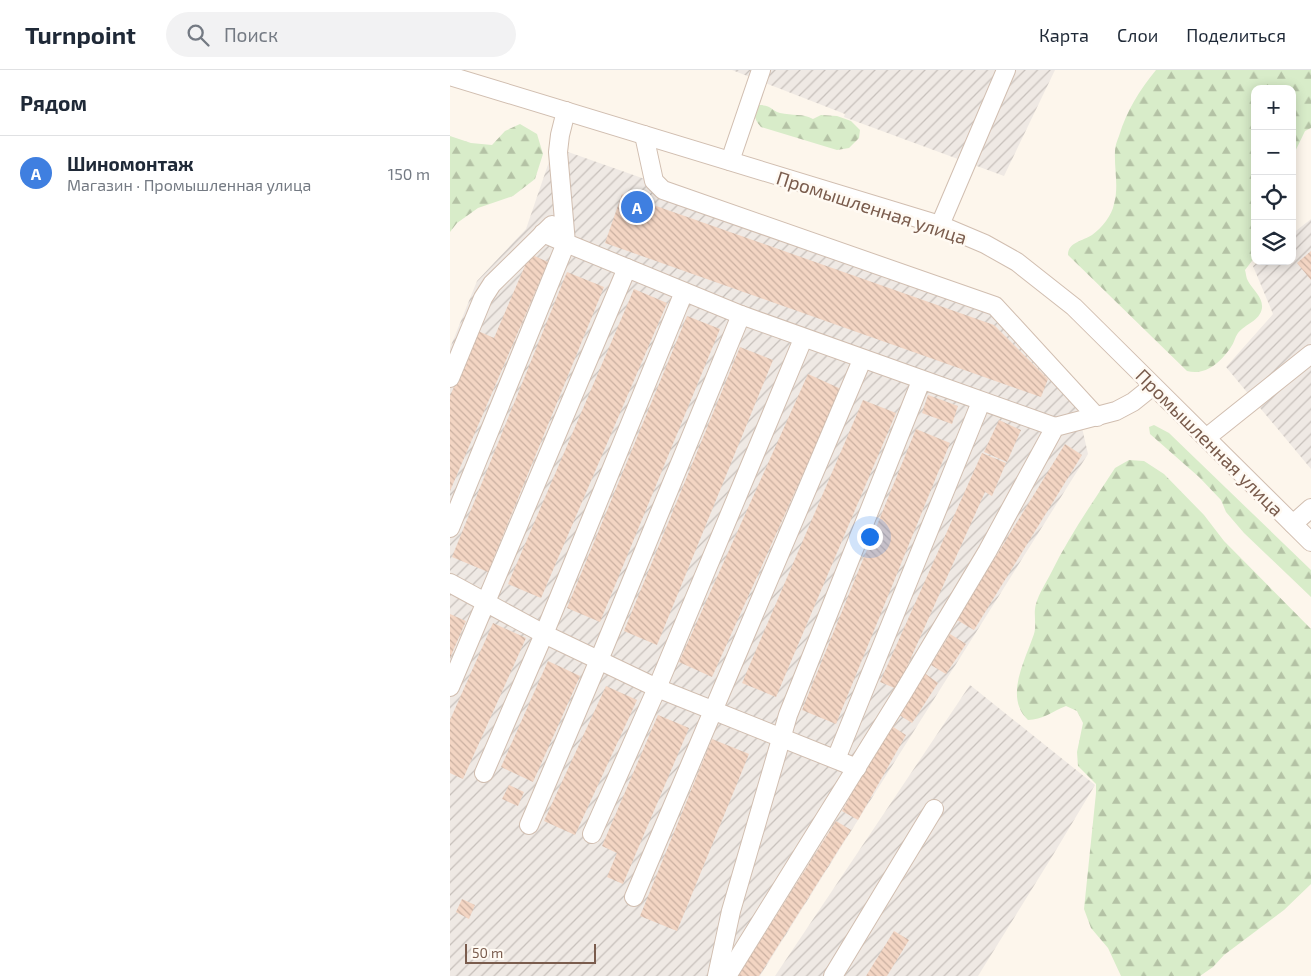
<!DOCTYPE html>
<html lang="ru">
<head>
<meta charset="utf-8">
<style>
  body { margin:0; font-family:"Exo 2",sans-serif; background:#f2f2f3; color:#1f2937 }
  .controls { position:absolute; right:15px; top:15px; display:grid; overflow:hidden; border-radius:10px; box-shadow:0 2px 12px #0003 }
  .controls button { width:45px; height:45px; display:grid; place-items:center; padding:0; border:0; border-bottom:1px solid #e0e1e3; background:#fff; color:#1f2937; font:25px sans-serif }
  .scale { position:absolute; left:15px; bottom:12px; width:131px; box-sizing:border-box; padding-left:5px; border:2px solid #7a5c4d; border-top:0; font-size:14px; line-height:18px; white-space:nowrap; color:#7a5c4d; -webkit-text-stroke:4px #fffaf3; paint-order:stroke }
  .you { position:absolute; left:419px; top:466px; width:18px; height:18px; margin:-12px; border:4px solid #fff; border-radius:50%; background:#1a73e8; box-shadow:0 0 0 8px #1a73e833 }
  .badge { display:grid; place-items:center; width:32px; height:32px; border-radius:50%; background:#e76f51; color:#fff; font-size:16px; font-weight:700 }
  .pin { position:absolute; translate:-50% -50%; border:2px solid #fff; box-shadow:0 1px 5px #0006 }
  .list { margin:0; padding:0; list-style:none }
  h2 { display:flex; justify-content:space-between; align-items:center; height:65px; margin:0; padding:0 20px; font-size:21px }
  h2 small { font-size:16px; font-weight:400; color:#747a83 }
  .list li { display:grid; grid-template-columns:32px 1fr auto; gap:15px; align-items:center; box-sizing:border-box; height:75px; padding:0 20px; border-top:1px solid #e0e1e3 }
  .list b { display:block; font-size:19px; white-space:nowrap }
  .list p { margin:0; font-size:16px; white-space:nowrap; color:#747a83 }
  .list em { font-size:16px; font-style:normal; color:#747a83 }
  .icon { flex:none; width:28px; height:28px; fill:none; stroke:currentColor; stroke-width:2; stroke-linecap:round; stroke-linejoin:round }
  .map { position:relative; flex:none; width:861px; height:906px; overflow:hidden }
  header { display:flex; align-items:center; gap:30px; box-sizing:border-box; height:70px; padding:0 25px; background:#fff; border-bottom:1px solid #e0e1e3 }
  header strong { font-size:24px }
  nav { display:flex; gap:28px; margin-inline-start:auto; font-size:18px }
  .search { width:350px; height:45px; background:#f2f2f3; display:flex; align-items:center; gap:12px; box-sizing:border-box; padding:0 18px; border-radius:28px; color:#747a83; font-size:19px }
  main { display:flex }
  aside { flex:1; background:#fff }
  .map>svg:first-child { display:block }
</style>
</head>
<body>
<header>
<strong>Turnpoint</strong>
<div class="search"><svg class="icon" aria-label="search" viewBox="0 0 24 24"><circle cx="10" cy="10" r="6"/><path d="M15 15l6 6"/></svg>Поиск</div>
<nav><a>Карта</a><a>Слои</a><a>Поделиться</a></nav>
</header>
<main>
<aside>
<h2>Рядом<small></small></h2>
<ul class="list">
<li><span class="badge" style="background:#3f7fe0">A</span><div><b>Шиномонтаж</b><p>Магазин · Промышленная улица</p></div><em>150 m</em></li>
</ul>
</aside>
<div class="map">
<svg width="861" height="906" viewBox="0 0 861 906">
  <defs>
    <pattern id="industrial-furrows" width="10" height="10" patternUnits="userSpaceOnUse" patternTransform="scale(1.25)"><rect width="10" height="10" fill="#efe9e4"/><path d="M-1 1l2-2M0 10L10 0M9 11l2-2" fill="none" stroke="#c7c0bb"/></pattern>
    <pattern id="forest-firs" width="22" height="20" patternUnits="userSpaceOnUse" patternTransform="scale(1.25)"><rect width="22" height="20" fill="#d8ecc9"/><path d="M5 1l3.5 6h-7zM16 11l3.5 6h-7z" fill="#b4c2a5"/></pattern>
    <pattern id="building-back-hatch" width="6" height="6" patternUnits="userSpaceOnUse" patternTransform="scale(1.25)"><rect width="6" height="6" fill="#f3d5c3"/><path d="M-1 5l2 2M0 0l6 6M5-1l2 2" fill="none" stroke="#cab0a1"/></pattern>
  </defs>
  <rect width="100%" height="100%" fill="#fdf6ec"/>
  <g fill="url(#industrial-furrows)">
    <polygon points="282,0 605,0 554,106 394,47 395,44"/>
    <polygon points="104,77 547,233 622,314 638,384 310,906 0,906 0,278 27,211 76,159"/>
    <polygon points="861,149 861,399 776,297 823,244 803,196 809,191 842,191 842,164"/>
    <polygon points="520,615 645,715 603,785 528,906 325,906"/>
  </g>
  <g fill="url(#forest-firs)">
    <path d="M706,0H861V58L855,61L842,88V19H805V187L795,200C796,203 796,208 798,211C803,220 813,227 812,238C810,251 795,254 788,263C785,267 784,273 781,277C771,292 756,306 737,301L618,185C618,172 633,171 642,165C652,158 662,145 664,134C669,117 664,98 665,81C665,76 667,71 669,66C677,40 689,21 706,0Z"/>
    <path d="M308,35C323,35 320,40 330,43C342,46 353,43 363,49L371,45L387,46L401,51L410,60L409,68L399,78L387,80L311,57C304,49 303,44 308,35Z"/>
    <polygon points="70,54 87,64 93,84 85,109 63,126 28,138 7,153 0,162 0,66 21,73 42,75 55,61"/>
    <polygon points="704,355 719,363 861,500 861,527 794,463 776,442 771,430 749,407 700,364 699,357"/>
    <path d="M679,390L694,391L714,404L754,445L774,471L861,559V814L834,840L774,885L763,897L750,906H671L658,878L641,858L634,839L646,723V714L628,696L627,682L633,653L627,641L616,636C603,641 592,650 578,650C554,627 575,591 584,564C587,555 583,544 586,534C589,523 596,513 601,503C619,466 643,432 665,398Z"/>
  </g>
  <g fill="url(#building-back-hatch)">
    <polygon points="172,124 544,255 598,309 591,327 155,173"/>
    <polygon points="861,181 861,210 847,193"/>
    <polygon points="80,184 98,192 0,421 0,326 28,261 44,268"/>
    <polygon points="117,202 154,217 38,502 2,487"/>
    <polygon points="184,219 217,233 91,528 58,514"/>
    <polygon points="237,246 270,259 150,552 117,538"/>
    <polygon points="290,277 323,290 207,575 174,561"/>
    <polygon points="358,304 391,319 262,607 229,592"/>
    <polygon points="478,325 508,336 502,354 472,343"/>
    <polygon points="413,330 446,343 326,627 292,613"/>
    <polygon points="549,350 571,360 557,392 534,382"/>
    <polygon points="466,359 500,373 386,654 352,640"/>
    <polygon points="615,374 632,385 524,560 507,550"/>
    <polygon points="532,383 556,393 542,426 535,422 447,619 430,612"/>
    <polygon points="0,544 16,551 0,588"/>
    <polygon points="43,553 76,568 13,709 0,703 0,650"/>
    <polygon points="500,564 516,574 496,604 481,595"/>
    <polygon points="98,591 130,606 83,712 51,697"/>
    <polygon points="473,602 488,613 462,653 446,643"/>
    <polygon points="156,616 187,630 125,765 94,751"/>
    <polygon points="208,645 239,658 173,814 157,807 167,783 152,776"/>
    <polygon points="440,655 456,665 408,750 392,741"/>
    <polygon points="262,669 299,684 227,861 190,846"/>
    <polygon points="59,715 74,722 68,736 52,729"/>
    <polygon points="386,751 401,760 309,906 288,906"/>
    <polygon points="12,829 25,835 19,849 6,842"/>
    <polygon points="444,861 459,870 437,906 416,906"/>
  </g>
  <g fill="none" stroke-linecap="round" stroke-linejoin="round">
    <defs>
      <g id="minor">
        <polyline points="0,6 490,155 535,174 567,192 624,237 861,472"/>
        <polyline points="116,41 110,65 108,82 116,173 291,245 605,357"/>
        <polyline points="194,65 204,111 213,120 545,236 647,347"/>
        <polyline points="280,91 311,0"/>
        <polyline points="490,155 556,0"/>
        <polyline points="0,308 33,228 42,214 102,155"/>
        <polyline points="756,368 861,284"/>
        <polyline points="843,454 861,438"/>
        <polyline points="0,458 116,173 93,163"/>
        <polyline points="0,513 94,564 207,618 407,698"/>
        <polyline points="0,617 177,198"/>
        <polyline points="386,689 531,332"/>
        <polyline points="34,703 94,564 234,222"/>
        <polyline points="79,755 149,590 291,245"/>
        <polyline points="142,764 207,618 353,269"/>
        <polyline points="184,827 412,290"/>
        <polyline points="267,906 281,841 338,645 471,311"/>
        <polyline points="277,906 454,621 537,482 605,357 666,341 683,332 703,316"/>
        <polyline points="383,906 484,739"/>
      </g>
    </defs>
    <use href="#minor" stroke="#d1beb0" stroke-width="20"/>
    <use href="#minor" stroke="#fff" stroke-width="18"/>
  </g>
  <g text-anchor="middle" dominant-baseline="central" stroke-width="5" stroke-linejoin="round" paint-order="stroke">
    <g font-size="19" fill="#7a5c4d" stroke="#fffaf3">
      <text transform="translate(422 137) rotate(18)">Промышленная улица</text>
      <text transform="translate(760 372) rotate(45)">Промышленная улица</text>
    </g>
  </g>
</svg>
<div class="controls">
<button>+</button>
<button>−</button>
<button><svg class="icon" aria-label="locate" viewBox="0 0 24 24"><circle cx="12" cy="12" r="6"/><path d="M12 2v4M12 18v4M2 12h4M18 12h4"/></svg></button>
<button><svg class="icon" aria-label="layers" viewBox="0 0 24 24"><path d="M12 4l9 5-9 5-9-5zM3 14l9 5 9-5"/></svg></button>
</div>
<div class="scale">50 m</div>
<div class="you"></div>
<div class="pin badge" style="left:187px;top:137px;background:#3f7fe0">A</div>
</div>
</main>
</body>
</html>
